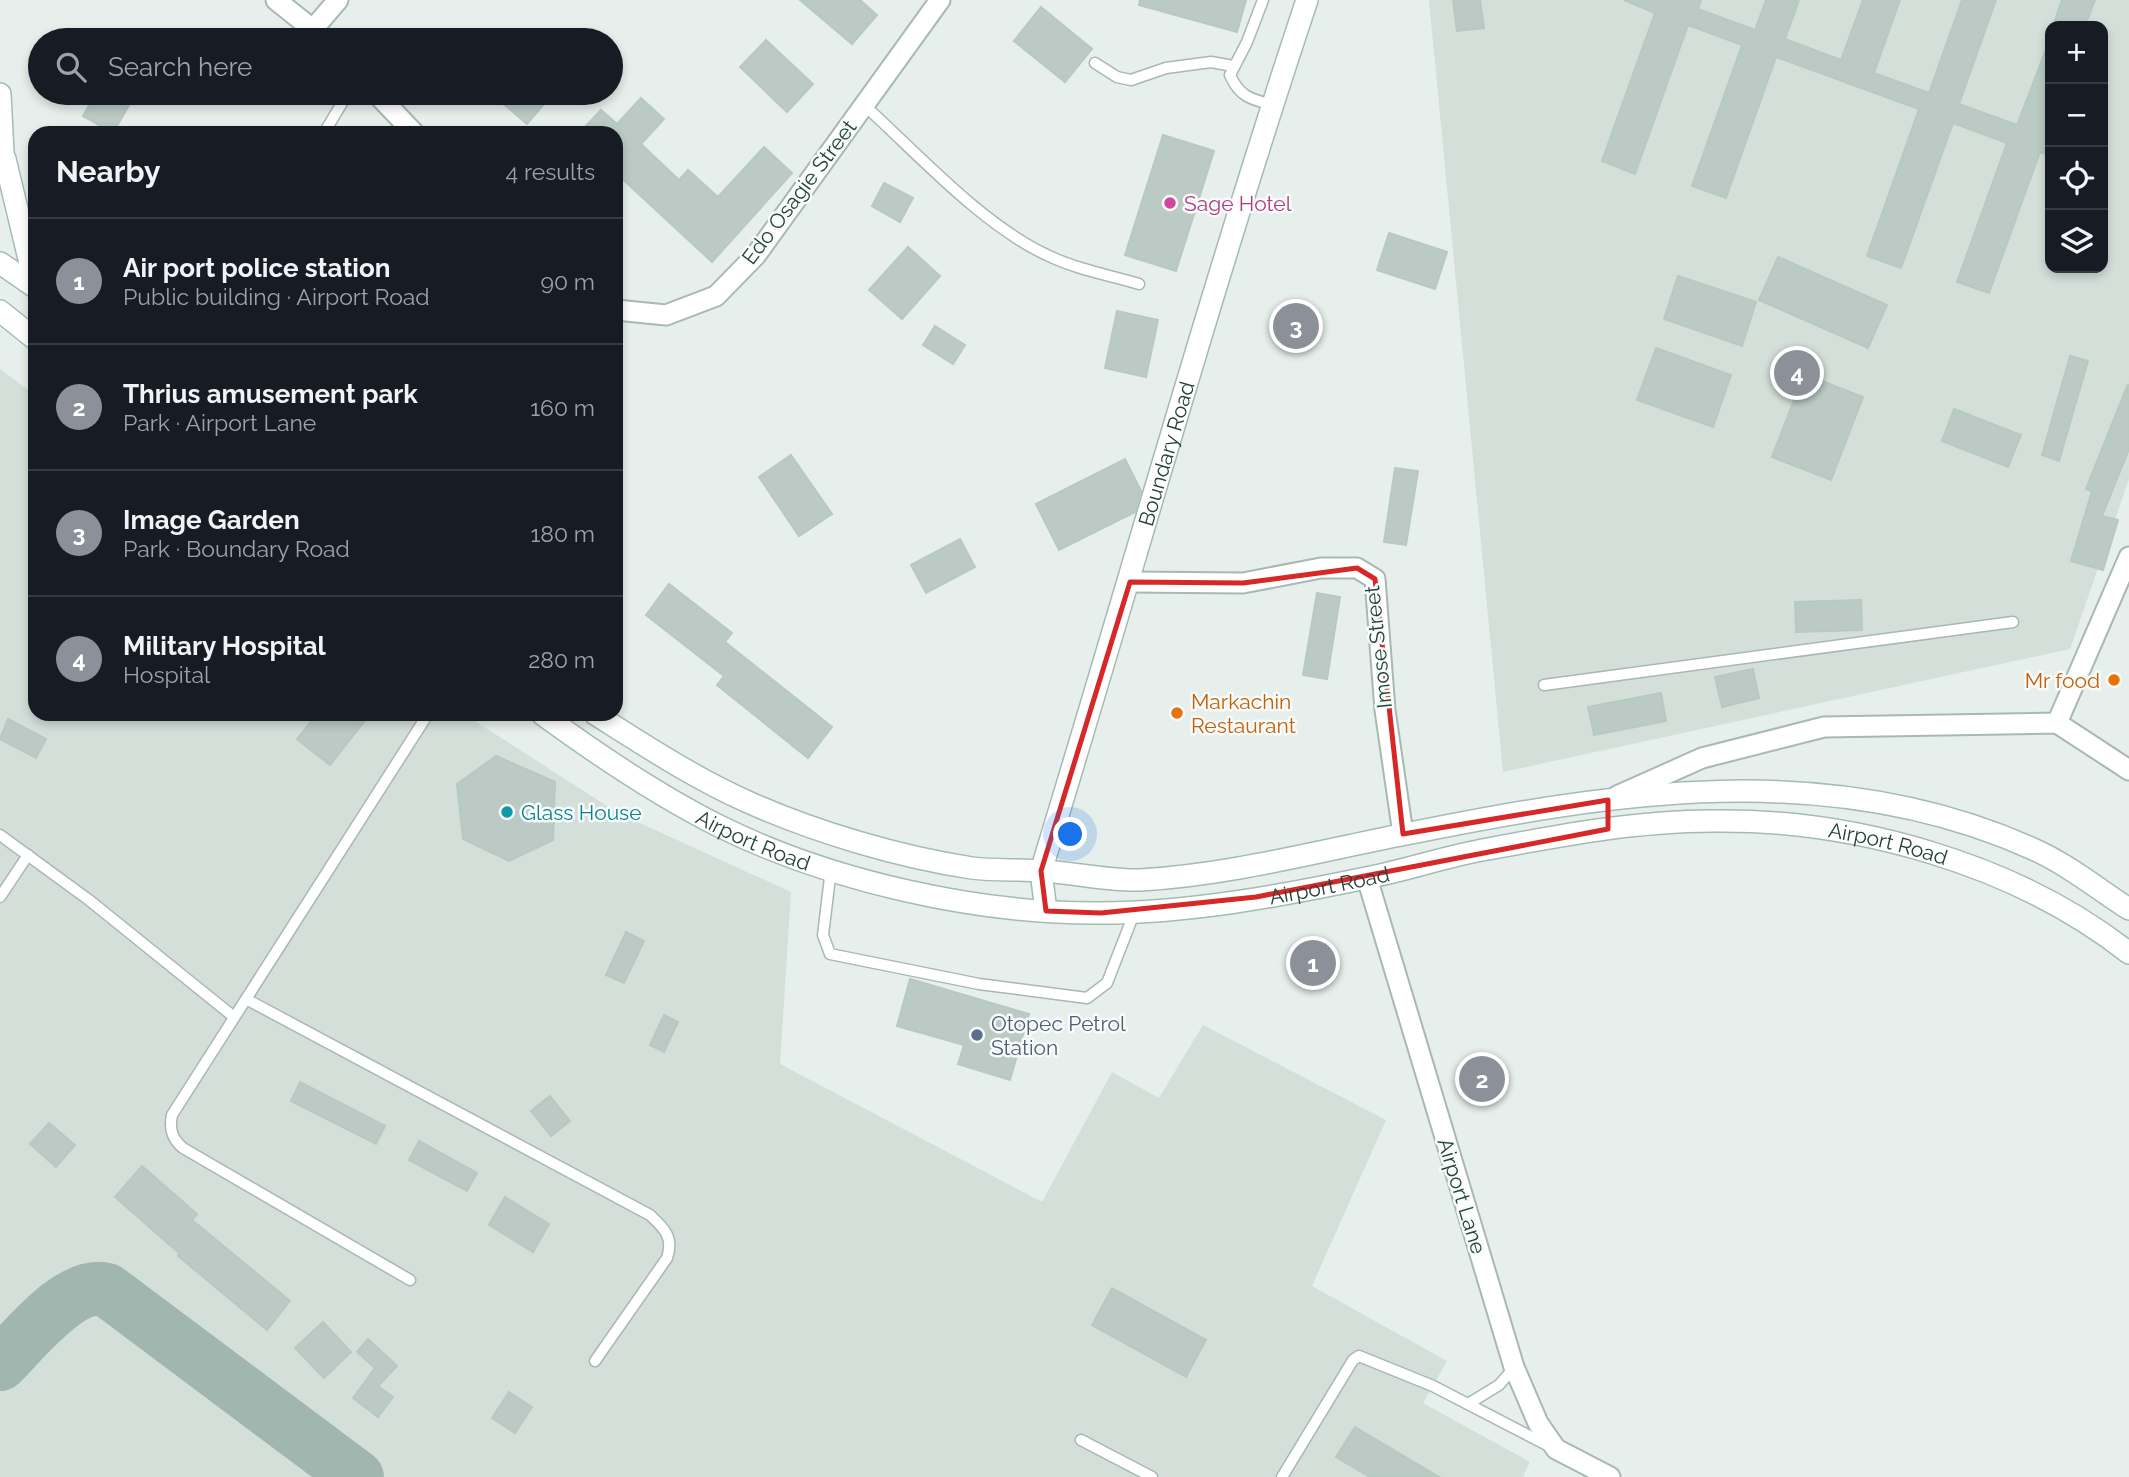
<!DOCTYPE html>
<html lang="en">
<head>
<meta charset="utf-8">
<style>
  body { margin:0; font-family:Raleway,sans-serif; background:#20242c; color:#f1f3f6 }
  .controls { position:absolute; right:21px; top:21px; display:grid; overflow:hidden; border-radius:14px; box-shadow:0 4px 10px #0003 }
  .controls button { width:63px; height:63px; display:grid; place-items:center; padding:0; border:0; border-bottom:2px solid #363941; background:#171b24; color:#f1f3f6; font:35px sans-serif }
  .you { position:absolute; left:1071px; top:835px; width:24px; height:24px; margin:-18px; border:5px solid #fff; border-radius:50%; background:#1a73e8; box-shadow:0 0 0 10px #1a73e833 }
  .badge { display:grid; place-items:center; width:46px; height:46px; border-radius:50%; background:#8c9099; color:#fff; font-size:23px; font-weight:700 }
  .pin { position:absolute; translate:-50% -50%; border:4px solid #fff; box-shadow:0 2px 7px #0006 }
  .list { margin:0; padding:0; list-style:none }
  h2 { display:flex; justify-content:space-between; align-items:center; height:91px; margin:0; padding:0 28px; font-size:30px }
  h2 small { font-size:23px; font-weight:400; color:#9ea1a6 }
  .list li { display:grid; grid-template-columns:46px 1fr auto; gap:21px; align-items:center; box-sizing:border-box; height:126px; padding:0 28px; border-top:2px solid #363941 }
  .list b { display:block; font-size:26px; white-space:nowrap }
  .list p { margin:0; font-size:23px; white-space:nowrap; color:#9ea1a6 }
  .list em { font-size:23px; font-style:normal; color:#9ea1a6 }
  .icon { flex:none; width:38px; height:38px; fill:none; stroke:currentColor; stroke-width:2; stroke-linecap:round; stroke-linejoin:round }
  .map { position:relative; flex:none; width:2129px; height:1477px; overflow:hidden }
  .search { position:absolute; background:#171b24; box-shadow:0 4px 10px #0003; left:28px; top:28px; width:595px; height:77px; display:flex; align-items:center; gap:18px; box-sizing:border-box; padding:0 24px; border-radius:38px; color:#9ea1a6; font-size:26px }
  .panel { position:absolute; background:#171b24; box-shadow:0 4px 10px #0003; left:28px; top:126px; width:595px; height:595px; border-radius:21px }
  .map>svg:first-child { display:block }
</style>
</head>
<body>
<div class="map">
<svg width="2129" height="1477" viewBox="0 0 2129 1477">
  <rect width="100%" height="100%" fill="#e6efeb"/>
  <g fill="#d4dfda" fill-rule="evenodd">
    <path d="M1429,0H2129V479L2070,649L1503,772ZM2050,26H2103V268H2050Z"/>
    <polygon points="0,369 35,395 35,714 464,714 618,813 791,892 780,1064 1042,1202 1112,1072 1159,1098 1203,1025 1386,1120 1312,1286 1447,1361 1423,1403 1530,1462 1523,1477 0,1477"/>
  </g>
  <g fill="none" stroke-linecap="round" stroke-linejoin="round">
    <path stroke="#a2b6b0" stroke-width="54" d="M0,1364C25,1340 70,1280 107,1290L357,1477"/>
  </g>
  <g fill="#bbcac4" stroke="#b8c9c2" stroke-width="2">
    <polygon points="800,0 860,0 877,15 852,44"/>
    <polygon points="1140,0 1246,0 1237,32 1139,5"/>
    <polygon points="1453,0 1480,0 1484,28 1457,31"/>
    <polygon points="1624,0 1701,0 1698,9 1755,30 1766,0 1799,0 1785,39 1841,60 1863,0 1900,0 1874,73 1929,93 1962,0 1996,0 1959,104 2017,125 2050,39 2050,156 2040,152 1989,293 1957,282 2007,143 1953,123 1901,268 1867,256 1919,109 1776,57 1726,198 1692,186 1742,45 1688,25 1635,174 1602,161 1655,13"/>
    <polygon points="2062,0 2095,0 2085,26 2053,26"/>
    <polygon points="1041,7 1092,49 1065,82 1014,41"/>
    <polygon points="766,40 813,84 787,112 740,67"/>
    <polygon points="96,93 136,93 113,133 83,116"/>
    <polygon points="491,93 553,93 527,124"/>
    <polygon points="641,98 664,119 641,144 679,180 688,170 718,197 764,147 792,173 712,262 616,173 616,133 579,133 601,110 617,124"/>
    <polygon points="1163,135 1214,151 1176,271 1125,255"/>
    <polygon points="884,183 913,198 900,222 872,206"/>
    <polygon points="1389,233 1447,252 1435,289 1377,270"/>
    <polygon points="908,247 940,276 902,319 869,290"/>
    <polygon points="1778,257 1887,305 1868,348 1759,300"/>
    <polygon points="1678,276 1756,302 1742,346 1664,319"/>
    <polygon points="1117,311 1158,320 1146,377 1105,368"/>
    <polygon points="935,326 965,345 953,364 923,345"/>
    <polygon points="1656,348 1731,375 1713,427 1637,400"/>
    <polygon points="2070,356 2088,361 2059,461 2042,455"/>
    <polygon points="1804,374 1863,397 1831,480 1772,457"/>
    <polygon points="2128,384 2129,449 2102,516 2118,520 2103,570 2071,561 2092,491 2086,489"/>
    <polygon points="1954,409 2021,435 2008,467 1942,441"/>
    <polygon points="791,455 832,514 799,536 759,477"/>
    <polygon points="1125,459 1141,491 1135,512 1059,550 1036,504"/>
    <polygon points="1395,468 1418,471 1406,545 1384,542"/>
    <polygon points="960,539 975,567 926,593 911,565"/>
    <polygon points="669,584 732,633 725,642 832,727 808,758 717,685 724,676 646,615"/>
    <polygon points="1317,593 1340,597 1327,679 1303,675"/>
    <polygon points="1861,600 1862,630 1796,632 1795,602"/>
    <polygon points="1753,669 1759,698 1722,707 1715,677"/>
    <polygon points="1661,693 1666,721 1594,735 1588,707"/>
    <polygon points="317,714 370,714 330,765 297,739"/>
    <polygon points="8,719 46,739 36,758 0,739"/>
    <polygon points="496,756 555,782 553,840 509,861 463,839 457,784"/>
    <polygon points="626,932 644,941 624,983 606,975"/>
    <polygon points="910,979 1029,1014 1010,1080 958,1064 964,1045 897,1026"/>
    <polygon points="664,1015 678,1022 664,1052 650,1045"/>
    <polygon points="300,1082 385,1126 376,1144 291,1101"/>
    <polygon points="550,1096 570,1121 551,1136 531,1111"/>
    <polygon points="49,1123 75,1145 56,1167 30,1144"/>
    <polygon points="419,1141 477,1173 467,1191 409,1160"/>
    <polygon points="142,1166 197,1214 192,1220 290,1301 267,1330 178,1256 180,1254 115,1197"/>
    <polygon points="505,1197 549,1224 533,1252 489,1225"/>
    <polygon points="1112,1288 1206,1340 1186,1377 1092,1325"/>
    <polygon points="323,1322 351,1352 324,1378 295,1348"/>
    <polygon points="368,1339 397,1366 378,1386 393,1397 378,1417 353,1398 375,1368 357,1352"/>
    <polygon points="509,1392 532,1407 515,1433 492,1418"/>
    <polygon points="1355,1427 1439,1477 1370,1477 1336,1457"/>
  </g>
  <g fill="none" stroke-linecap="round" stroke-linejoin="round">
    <defs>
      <g id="lane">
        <path d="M1263,0L1247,42L1230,75C1239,96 1250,99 1272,105"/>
        <polyline points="1095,63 1117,77 1131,80 1166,68 1211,62 1233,66"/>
        <path d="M864,105C917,153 982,225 1047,255C1075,269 1109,275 1139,284"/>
        <polyline points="324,133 348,93"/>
        <polyline points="1544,685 2013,622"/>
        <polyline points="0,835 89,900 234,1017"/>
        <polyline points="831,869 823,935 830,954 979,984 1087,998 1107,983 1135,911"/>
        <polyline points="0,897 28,855"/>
        <path d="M246,999L650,1215C664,1228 674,1237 667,1258L595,1361"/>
        <path d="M410,1280L183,1148C172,1139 169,1129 172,1115L428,714"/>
        <polyline points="1468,1404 1499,1385 1514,1368"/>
        <polyline points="1081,1440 1152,1477"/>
        <polyline points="1282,1477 1353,1360 1359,1356 1433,1386 1549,1446"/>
      </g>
      <g id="street">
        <polyline points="276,0 326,40"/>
        <polyline points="314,28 338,0"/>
        <polyline points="376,93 414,133"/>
        <polyline points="616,310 666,315 716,296 756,255 940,0"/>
        <polyline points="1130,582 1243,583 1321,568 1357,568 1375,579 1385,710 1403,834"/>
        <polyline points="2057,723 2129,557"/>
        <polyline points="1617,796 1702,758 1824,727 2057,723 2129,770"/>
        <polyline points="1367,878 1514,1367 1538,1423 1556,1449 1610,1477"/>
      </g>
      <g id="secondary">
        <polyline points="0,94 4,172"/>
        <polyline points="5,159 35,284"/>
        <polyline points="0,263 35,287"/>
        <polyline points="0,311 35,339"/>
        <path id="s1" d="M542,714C598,755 657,795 719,826C830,881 977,914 1100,913C1188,913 1280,896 1366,878C1407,870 1447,856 1488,849C1562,835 1638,821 1713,821C1855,819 2016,864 2129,953"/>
        <path d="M595,714C644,745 694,778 748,802C815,832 899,857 972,868C995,871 1020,869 1044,871C1075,873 1109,881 1140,880C1228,875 1315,852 1401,835C1612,792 1829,757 2033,849C2067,864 2098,889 2129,909"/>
        <path id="s2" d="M1046,911L1041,871C1130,581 1211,288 1307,0"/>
      </g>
    </defs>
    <use href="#lane" stroke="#a8b8b2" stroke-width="13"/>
    <use href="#street" stroke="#a8b8b2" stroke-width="23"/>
    <use href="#secondary" stroke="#a4bbb3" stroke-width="24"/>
    <use href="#lane" stroke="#fff" stroke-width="10"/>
    <use href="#street" stroke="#fff" stroke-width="19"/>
    <use href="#secondary" stroke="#fff" stroke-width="21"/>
  </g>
  <path fill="none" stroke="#d62828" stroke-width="5" stroke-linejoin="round" d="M1357,568L1375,579L1403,834L1608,800V829L1256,897L1101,913L1046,911L1041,871L1130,582L1243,583Z"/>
  <circle fill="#d1479c" stroke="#f7fbf9" stroke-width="2.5" cx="1170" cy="203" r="7"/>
  <g fill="#e8710a" stroke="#f7fbf9" stroke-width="2.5">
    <circle cx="2114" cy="680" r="7"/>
    <circle cx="1177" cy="713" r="7"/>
  </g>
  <circle fill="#0f9aa8" stroke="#f7fbf9" stroke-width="2.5" cx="507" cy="812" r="7"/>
  <circle fill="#5c6f8a" stroke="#f7fbf9" stroke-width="2.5" cx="977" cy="1035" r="7"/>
  <g text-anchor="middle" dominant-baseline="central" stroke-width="5" stroke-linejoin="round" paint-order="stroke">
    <g font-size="21" fill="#24423a" stroke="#f7fbf9">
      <text transform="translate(799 192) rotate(-53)">Edo Osagie Street</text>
      <text stroke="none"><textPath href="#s2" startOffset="476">Boundary Road</textPath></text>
      <text transform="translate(1378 647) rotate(-96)">Imose Street</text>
      <text stroke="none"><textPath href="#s1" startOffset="247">Airport Road</textPath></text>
      <text stroke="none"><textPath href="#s1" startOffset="1402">Airport Road</textPath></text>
      <text stroke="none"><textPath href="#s1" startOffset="835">Airport Road</textPath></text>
      <text transform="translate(1462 1196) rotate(73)">Airport Lane</text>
    </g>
    <g font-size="21" fill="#b23c85" stroke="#f7fbf9" text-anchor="start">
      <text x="1184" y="203">Sage Hotel</text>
    </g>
    <g font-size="21" fill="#c56008" stroke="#f7fbf9" text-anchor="end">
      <text x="2100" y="680">Mr food</text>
      <text x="1191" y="701" text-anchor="start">Markachin<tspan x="1191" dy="24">Restaurant</tspan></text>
    </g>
    <g font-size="21" fill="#0d838f" stroke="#f7fbf9" text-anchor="start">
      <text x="521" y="812">Glass House</text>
    </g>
    <g font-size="21" fill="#4e5e75" stroke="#f7fbf9" text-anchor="start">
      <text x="991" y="1023">Otopec Petrol<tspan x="991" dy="24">Station</tspan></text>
    </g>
  </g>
</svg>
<div class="controls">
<button>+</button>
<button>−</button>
<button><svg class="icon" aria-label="locate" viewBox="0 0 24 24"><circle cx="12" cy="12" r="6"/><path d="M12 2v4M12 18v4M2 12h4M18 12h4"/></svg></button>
<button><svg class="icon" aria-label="layers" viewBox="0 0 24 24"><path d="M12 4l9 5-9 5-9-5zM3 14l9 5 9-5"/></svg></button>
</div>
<div class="you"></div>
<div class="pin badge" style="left:1313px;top:963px">1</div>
<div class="pin badge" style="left:1482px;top:1079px">2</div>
<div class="pin badge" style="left:1296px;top:326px">3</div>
<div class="pin badge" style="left:1797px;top:373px">4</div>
<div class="search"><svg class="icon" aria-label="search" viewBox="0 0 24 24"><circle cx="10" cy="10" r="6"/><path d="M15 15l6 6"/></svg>Search here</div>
<section class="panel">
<h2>Nearby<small>4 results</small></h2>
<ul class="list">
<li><span class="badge">1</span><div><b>Air port police station</b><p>Public building · Airport Road</p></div><em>90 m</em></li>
<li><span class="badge">2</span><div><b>Thrius amusement park</b><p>Park · Airport Lane</p></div><em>160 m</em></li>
<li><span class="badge">3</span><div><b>Image Garden</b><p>Park · Boundary Road</p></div><em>180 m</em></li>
<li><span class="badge">4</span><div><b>Military Hospital</b><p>Hospital</p></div><em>280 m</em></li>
</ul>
</section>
</div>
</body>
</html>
